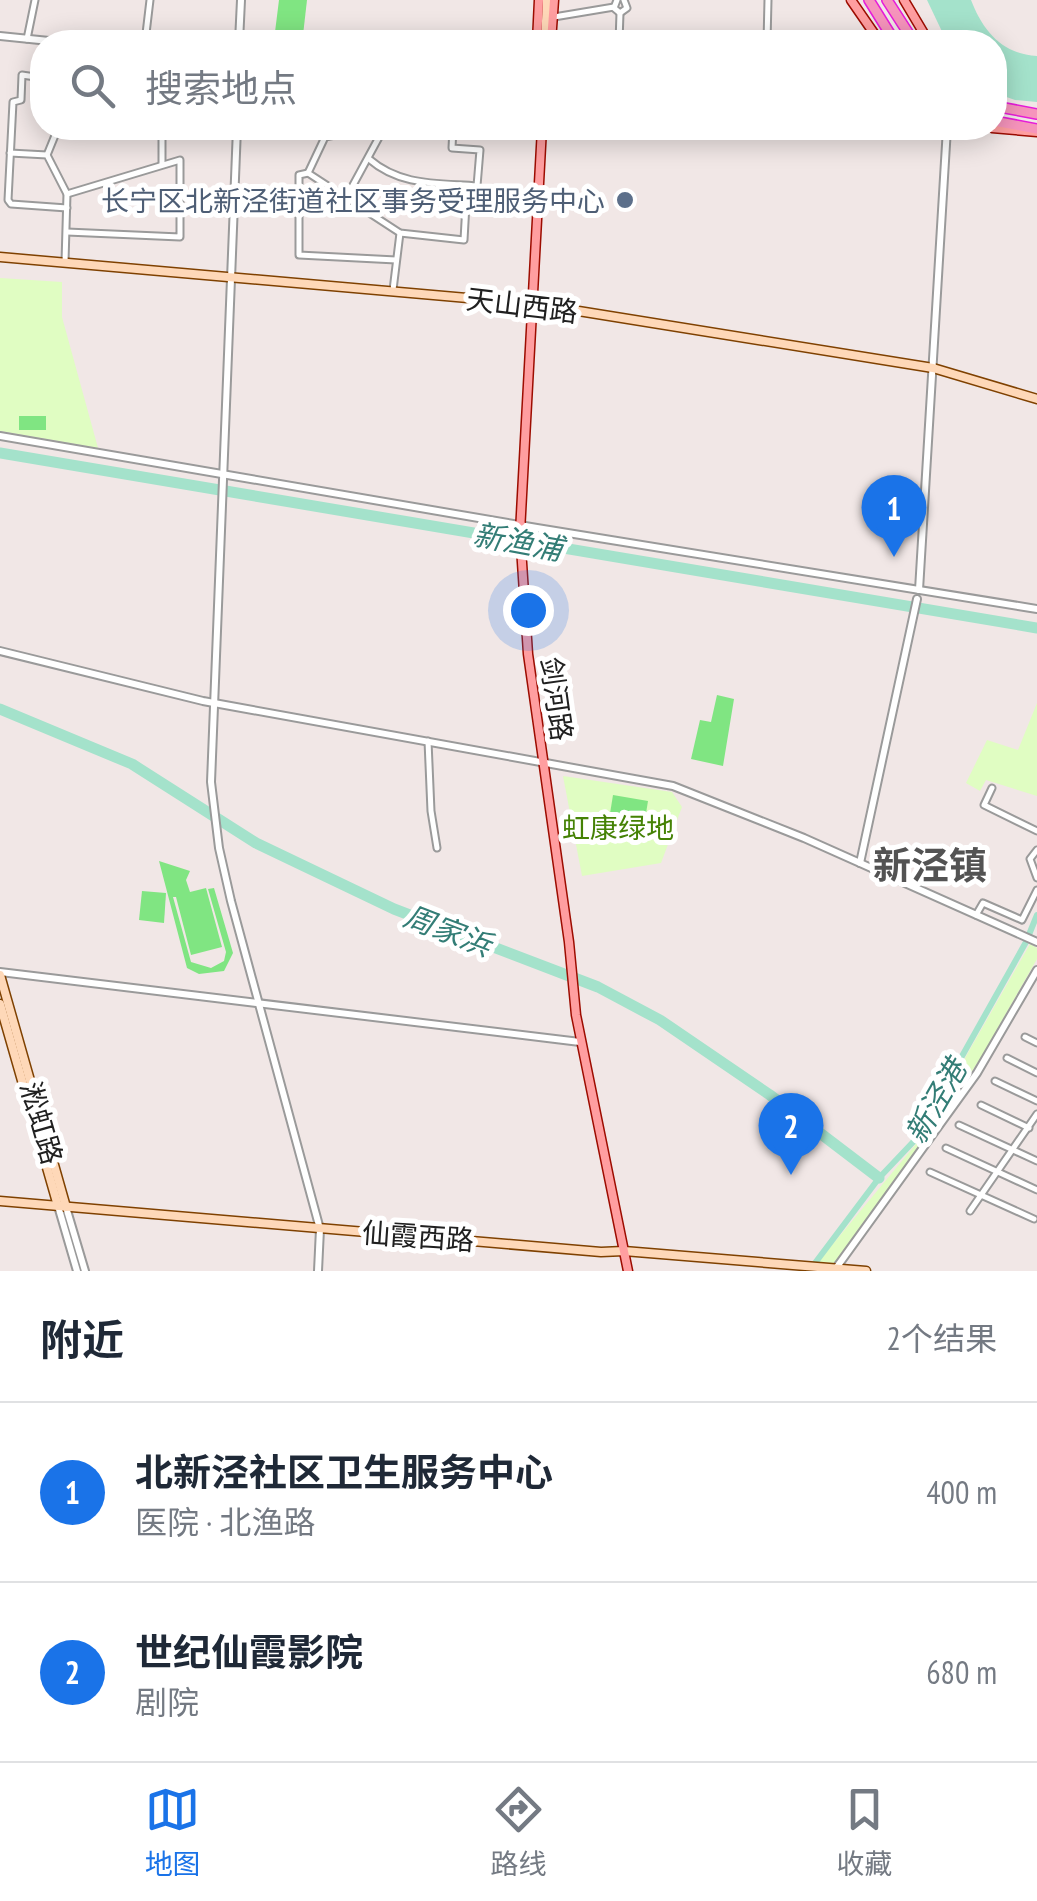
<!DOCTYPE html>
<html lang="zh">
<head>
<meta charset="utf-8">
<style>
  body { margin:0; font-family:"PT Sans Narrow","Noto Sans SC",sans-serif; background:#f2f2f3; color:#1f2937 }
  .you { position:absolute; left:528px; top:610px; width:35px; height:35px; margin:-25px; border:8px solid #fff; border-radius:50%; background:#1a73e8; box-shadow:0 0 0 15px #1a73e833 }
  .badge { display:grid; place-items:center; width:65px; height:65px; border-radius:50%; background:#1a73e8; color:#fff; font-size:32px; font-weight:700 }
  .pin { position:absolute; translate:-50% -82px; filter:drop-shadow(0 2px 5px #0008) }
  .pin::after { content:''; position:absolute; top:52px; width:35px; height:30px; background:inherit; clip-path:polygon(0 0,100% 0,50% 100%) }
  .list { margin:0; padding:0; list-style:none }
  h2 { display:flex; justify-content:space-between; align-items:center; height:130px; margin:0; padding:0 40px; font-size:42px }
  h2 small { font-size:32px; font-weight:400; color:#747a83 }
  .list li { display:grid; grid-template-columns:65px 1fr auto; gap:30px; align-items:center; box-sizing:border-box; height:180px; padding:0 40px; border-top:2px solid #e0e1e3 }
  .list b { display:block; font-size:38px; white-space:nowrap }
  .list p { margin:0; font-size:32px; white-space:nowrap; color:#747a83 }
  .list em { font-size:32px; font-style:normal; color:#747a83 }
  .icon { flex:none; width:55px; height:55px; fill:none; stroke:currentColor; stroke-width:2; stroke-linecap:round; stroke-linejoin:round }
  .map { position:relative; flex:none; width:1037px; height:1271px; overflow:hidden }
  .search { position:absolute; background:#fff; box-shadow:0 5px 25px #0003; left:30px; right:30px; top:30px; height:110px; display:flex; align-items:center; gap:25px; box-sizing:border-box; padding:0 35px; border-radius:40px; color:#747a83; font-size:38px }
  .sheet { height:490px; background:#fff }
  nav { display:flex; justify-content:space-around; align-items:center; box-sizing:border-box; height:140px; border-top:2px solid #e0e1e3; background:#fff; font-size:28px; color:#747a83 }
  nav a { display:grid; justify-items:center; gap:5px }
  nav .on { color:#1a73e8 }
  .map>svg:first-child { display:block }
</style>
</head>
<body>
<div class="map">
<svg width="1037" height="1271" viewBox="0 0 1037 1271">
  <rect width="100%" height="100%" fill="#f1e7e6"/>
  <g fill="#e0fdc2">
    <polygon points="0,278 62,282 62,317 98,448 0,431"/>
    <polygon points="1037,703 1037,796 986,780 980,791 966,783 987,740 1018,750"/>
    <polygon points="563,776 672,792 682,807 661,863 582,876"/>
    <polygon points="1030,944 1037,948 1037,959 982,1056 930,1134 835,1263 818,1262 916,1144"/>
  </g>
  <g fill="#80e582">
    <polygon points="279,0 307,0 303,35 275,32"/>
    <rect x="19" y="416" width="27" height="14"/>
    <polygon points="717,695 734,699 723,766 691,759 700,720 711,722"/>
    <polygon points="613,795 648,801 643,832 608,826"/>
    <polygon points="159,861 190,871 186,880 190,892 206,888 222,947 191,955 176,897 173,897 191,962 211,968 224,961 226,952 208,889 214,888 233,953 224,971 199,974 187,968"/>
    <polygon points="142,891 166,893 164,923 139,920"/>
  </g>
  <path fill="#a4e2cb" d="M927,0H971C983,31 1002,54 1037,56V102L1015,100L995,93L994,42H947Z"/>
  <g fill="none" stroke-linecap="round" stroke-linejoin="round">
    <polyline stroke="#a4e2cb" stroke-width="6" points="809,1271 879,1178 915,1140 1026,942 1037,915"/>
    <g stroke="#a4e2cb" stroke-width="11">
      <polyline points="0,453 1037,628"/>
      <polyline points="0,709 132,764 256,843 394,909 598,987 660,1020 770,1095 879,1178"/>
    </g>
    <defs>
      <g id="minor">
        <polyline points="617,0 614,8 620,13 627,8 624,0"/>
        <polyline points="554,17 614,7"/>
        <polyline points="27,39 35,0"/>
        <polyline points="145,42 150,0"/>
        <polyline points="619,42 620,13"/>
        <polyline points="767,42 768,0"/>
        <polyline points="42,78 22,75 21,100 13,102 8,200 11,204 67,208"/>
        <polyline points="362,128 383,133"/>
        <polyline points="10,153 47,155 67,194 65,262"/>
        <polyline points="47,155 58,128"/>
        <path d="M369,159C400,186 437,183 477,186L480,150L452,148L453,128"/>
        <polyline points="162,164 162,128"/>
        <polyline points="308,173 325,137 340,134 345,128"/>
        <polyline points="346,198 384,128"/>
        <polyline points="67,232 180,237 180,160 67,194"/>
        <polyline points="396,260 299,255 299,175 308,173 400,233 464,240 467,186"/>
        <polyline points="393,290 400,233"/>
        <polyline points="428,741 431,811 437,848"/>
        <polyline points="992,788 984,805 1037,831"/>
        <polyline points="1037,850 1030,859 1037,878"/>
        <polyline points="976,915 983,903 1022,920 1037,890"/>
        <polyline points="1025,1037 1037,1043"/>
        <polyline points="1007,1058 1037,1073"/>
        <polyline points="995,1081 1037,1101"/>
        <polyline points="981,1105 1029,1128"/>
        <polyline points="959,1125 1037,1161"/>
        <polyline points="946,1148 1037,1190"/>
        <polyline points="930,1172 1034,1219"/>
        <polyline points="970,1211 1037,1114"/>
      </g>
      <g id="tertiary">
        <polyline points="0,36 59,42"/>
        <polyline points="239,42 241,0"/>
        <polyline points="237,128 211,782 219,848 231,901 320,1229 318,1271"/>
        <polyline points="0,436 537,528 1037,609"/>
        <polyline points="919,590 947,128"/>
        <polyline points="0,651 203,701 673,786 804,838 1037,942"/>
        <polyline points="860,863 917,599"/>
        <polyline points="0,972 580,1042"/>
        <polyline points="58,1206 77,1271"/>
        <polyline points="66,1207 85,1271"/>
        <polyline points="834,1271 977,1073 1037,970"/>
      </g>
      <g id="secondary">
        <polyline points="545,42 547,0"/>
        <polyline points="0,257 535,304 933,368 1037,399"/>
        <polyline points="0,975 66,1207"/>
        <polyline points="0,1004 58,1206"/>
        <polyline points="0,1201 601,1252 624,1251 866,1271"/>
      </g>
      <g id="primary">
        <polyline points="851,0 880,42"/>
        <polyline points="904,0 929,42"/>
        <polyline points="537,42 539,0"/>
        <polyline points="551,42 554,0"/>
        <polyline points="542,128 520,532 528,654 569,942 576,1015 628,1271"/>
        <polyline points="992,128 1037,132"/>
      </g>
      <g id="trunk">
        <polyline points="869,0 895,42"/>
        <polyline points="887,0 914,42"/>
        <polyline points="994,106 1037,114"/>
        <polyline points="994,121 1037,129"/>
      </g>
    </defs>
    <use href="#minor" stroke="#9a9a9a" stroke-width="9"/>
    <use href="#tertiary" stroke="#9a9a9a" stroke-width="10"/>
    <use href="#secondary" stroke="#7f4100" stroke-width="11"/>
    <use href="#primary" stroke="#9d0c00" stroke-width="11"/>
    <use href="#trunk" stroke="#e71cda" stroke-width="12"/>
    <use href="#minor" stroke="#fff" stroke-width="5"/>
    <use href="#tertiary" stroke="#fff" stroke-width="6"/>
    <use href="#secondary" stroke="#fed8b8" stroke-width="8"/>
    <use href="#primary" stroke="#ff9ea0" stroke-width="8"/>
    <use href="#trunk" stroke="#f694bc" stroke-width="9"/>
  </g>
  <circle fill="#5c6f8a" stroke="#fff" stroke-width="4" cx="625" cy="200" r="10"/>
  <g text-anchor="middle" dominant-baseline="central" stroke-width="10" stroke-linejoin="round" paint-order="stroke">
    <g font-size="28" fill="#4e5e75" stroke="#fff" text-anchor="end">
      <text x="605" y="200">长宁区北新泾街道社区事务受理服务中心</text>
    </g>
    <g font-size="28" fill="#202020" stroke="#fff">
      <text transform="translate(522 305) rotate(7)">天山西路</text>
      <text transform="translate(557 699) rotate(82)">剑河路</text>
      <text transform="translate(42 1123) rotate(74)">淞虹路</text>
      <text transform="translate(418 1236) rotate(4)">仙霞西路</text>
    </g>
    <g font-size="28" fill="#458205" stroke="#fff">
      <text x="618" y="827">虹康绿地</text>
    </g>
    <g font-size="30" font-style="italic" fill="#337d76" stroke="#fff">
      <text transform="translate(518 541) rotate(10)">新渔浦</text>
      <text transform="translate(448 930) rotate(21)">周家浜</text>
      <text transform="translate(935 1101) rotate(-60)">新泾港</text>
    </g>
    <g font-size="38" font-weight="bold" fill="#535353" stroke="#fff">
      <text x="930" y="864">新泾镇</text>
    </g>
  </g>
</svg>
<div class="you"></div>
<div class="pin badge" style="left:894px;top:557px">1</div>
<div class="pin badge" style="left:791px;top:1175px">2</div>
<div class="search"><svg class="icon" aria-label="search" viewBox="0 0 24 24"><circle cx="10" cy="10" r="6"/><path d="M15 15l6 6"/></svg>搜索地点</div>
</div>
<section class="sheet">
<h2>附近<small>2个结果</small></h2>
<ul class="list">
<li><span class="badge">1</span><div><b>北新泾社区卫生服务中心</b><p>医院 · 北渔路</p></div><em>400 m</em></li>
<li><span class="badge">2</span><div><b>世纪仙霞影院</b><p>剧院</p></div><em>680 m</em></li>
</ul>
</section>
<nav>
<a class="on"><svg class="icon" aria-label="map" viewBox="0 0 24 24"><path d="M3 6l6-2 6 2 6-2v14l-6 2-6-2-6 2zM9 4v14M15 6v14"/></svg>地图</a>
<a><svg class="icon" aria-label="directions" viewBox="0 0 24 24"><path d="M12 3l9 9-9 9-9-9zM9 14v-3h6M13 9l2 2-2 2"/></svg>路线</a>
<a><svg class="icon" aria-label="saved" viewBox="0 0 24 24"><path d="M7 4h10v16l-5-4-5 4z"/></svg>收藏</a>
</nav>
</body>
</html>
